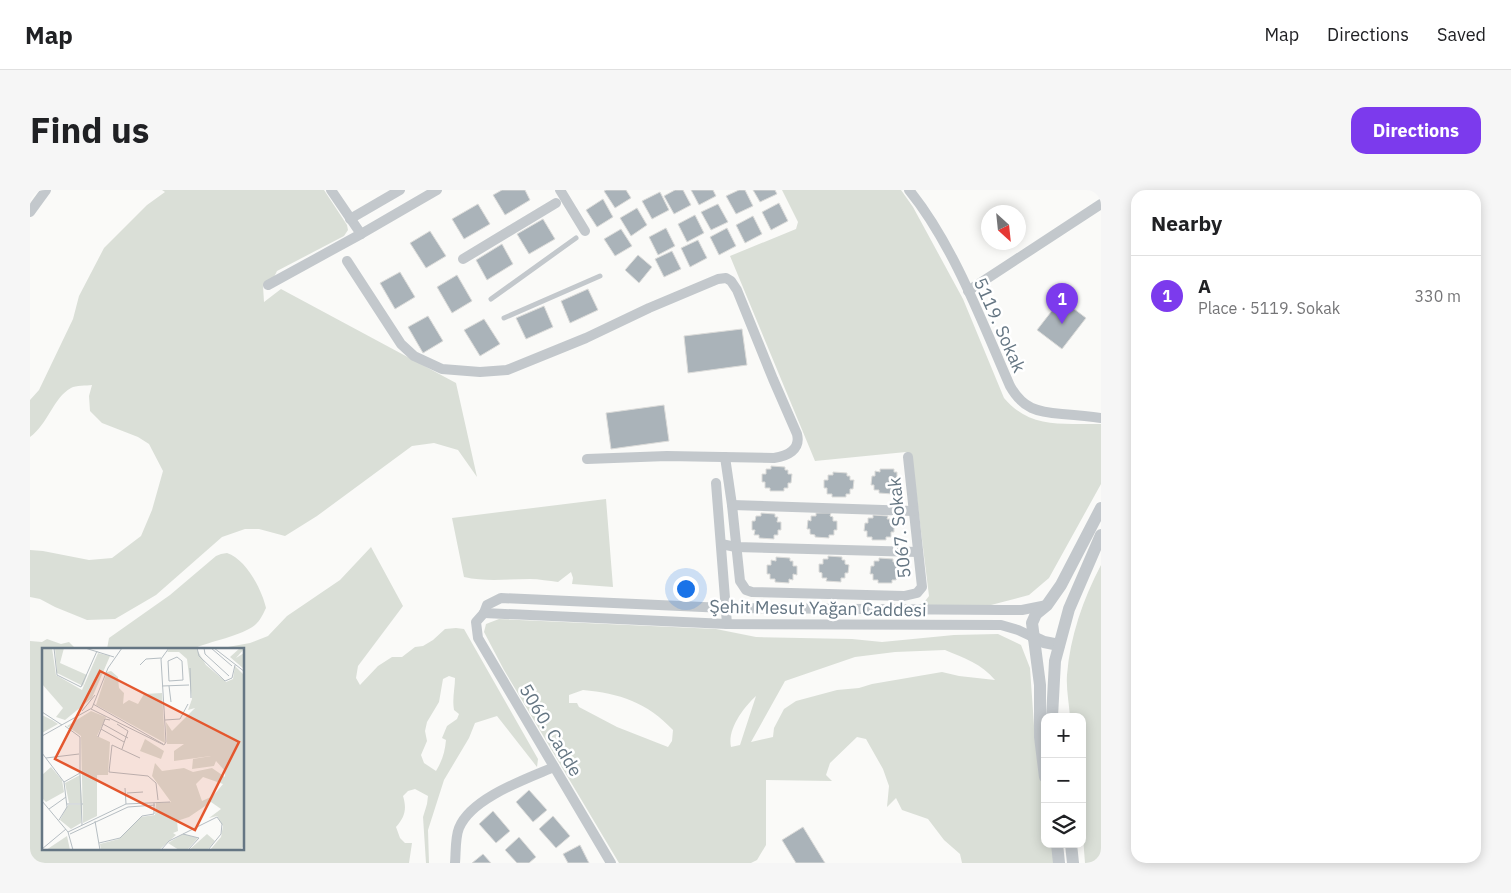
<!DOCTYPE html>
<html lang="en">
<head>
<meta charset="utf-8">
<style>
  body { margin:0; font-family:"IBM Plex Sans",sans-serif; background:#f6f6f6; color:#202124 }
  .controls { position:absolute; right:15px; bottom:15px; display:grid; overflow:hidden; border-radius:10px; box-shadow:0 2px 12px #0003 }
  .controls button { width:45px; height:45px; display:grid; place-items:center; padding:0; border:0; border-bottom:1px solid #e0e0e0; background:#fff; color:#202124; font:25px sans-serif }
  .compass { position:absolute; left:951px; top:15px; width:45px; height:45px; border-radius:50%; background:#fff; box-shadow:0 2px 12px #0003; rotate:153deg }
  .you { position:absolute; left:655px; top:398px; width:18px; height:18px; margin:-12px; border:4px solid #fff; border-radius:50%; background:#1a73e8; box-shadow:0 0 0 8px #1a73e833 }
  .badge { display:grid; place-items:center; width:32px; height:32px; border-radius:50%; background:#7c3aed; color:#fff; font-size:16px; font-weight:700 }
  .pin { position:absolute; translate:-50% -41px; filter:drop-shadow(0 1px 2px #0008) }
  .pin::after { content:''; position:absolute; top:26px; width:18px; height:15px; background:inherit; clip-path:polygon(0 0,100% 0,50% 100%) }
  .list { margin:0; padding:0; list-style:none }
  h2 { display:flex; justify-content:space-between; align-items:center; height:65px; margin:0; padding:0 20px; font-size:21px }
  h2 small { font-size:16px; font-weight:400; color:#757577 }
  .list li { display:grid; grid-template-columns:32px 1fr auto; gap:15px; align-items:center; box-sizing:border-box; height:80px; padding:0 20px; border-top:1px solid #e0e0e0 }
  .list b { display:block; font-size:19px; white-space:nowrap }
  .list p { margin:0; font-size:16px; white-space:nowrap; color:#757577 }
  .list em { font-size:16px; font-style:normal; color:#757577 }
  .icon { flex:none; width:28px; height:28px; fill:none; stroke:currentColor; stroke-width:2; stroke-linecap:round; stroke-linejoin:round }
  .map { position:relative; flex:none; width:1071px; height:673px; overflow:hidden; border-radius:15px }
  header { display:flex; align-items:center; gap:30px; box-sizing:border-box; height:70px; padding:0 25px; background:#fff; border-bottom:1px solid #e0e0e0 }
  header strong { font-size:24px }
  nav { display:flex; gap:28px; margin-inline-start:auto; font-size:18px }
  .intro { display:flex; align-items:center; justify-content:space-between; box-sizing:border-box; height:120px; padding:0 30px }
  h1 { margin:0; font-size:35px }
  .button { padding:12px 22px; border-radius:15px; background:#7c3aed; color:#fff; font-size:18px; font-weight:700 }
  main { display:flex; gap:30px; padding:0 30px }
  aside { flex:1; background:#fff; border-radius:15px; box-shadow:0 2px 12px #0003 }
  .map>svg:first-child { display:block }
</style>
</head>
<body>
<header>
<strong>Map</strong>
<nav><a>Map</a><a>Directions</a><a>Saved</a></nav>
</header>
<div class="intro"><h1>Find us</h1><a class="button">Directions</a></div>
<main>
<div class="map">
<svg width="1071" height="673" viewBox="0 0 1071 673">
  <rect width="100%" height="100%" fill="#fafaf8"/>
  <g fill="#dadfd7" fill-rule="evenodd">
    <path d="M132,0H294L317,35L318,40L314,46L247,81L244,87L233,96L234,112L251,99L426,193L447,287L428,260L404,253L382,256L287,326L255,346L229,339H215L192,347L126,405L85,429L57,430L25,417L10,409L0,407V360L13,361L59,370L82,368L111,346L122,320L133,281L119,254L108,247L72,233L60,221L59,206L62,195C56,196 46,195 41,198C23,208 18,234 0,247V210L9,200L43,129L49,106L74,58L117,15L135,2Z"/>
    <path d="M752,0H871L883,17L933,109L974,208C1001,240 1033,233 1071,234V294L1019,388L999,405L961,415H892L899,406L882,268L876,262L785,271L700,66L766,39L768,32Z"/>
    <path d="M576,309L583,397L542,394L543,388L541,382L528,392C519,391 509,389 500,389C478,389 456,392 434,387L422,328Z"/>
    <path d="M341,357L373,416L328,476L326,488L330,495L348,476L362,467H372L385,457L393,456L403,450L415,439L426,438L434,439L508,569L507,577L467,526L445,533L439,548L414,590L398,640L399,673H396L393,627L397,614L398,606L385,599L378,601L373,606C377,619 375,627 366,637L370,648L375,653H382L379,673H0V451L12,452L17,449L31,454L39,452L46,459H14V659H214V459H195L198,457L220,453L238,446L257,426L310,390ZM419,486L425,488C425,498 422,509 424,520L429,524L427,529L417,536L412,548L416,550C415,562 412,571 406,581L394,573L391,565L397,551L395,541L397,532L409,512L413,489Z"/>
    <path d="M197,363C216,369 232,400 236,418C233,424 230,431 225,435C212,446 180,451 163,459H77L79,448L140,405L186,366L191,364Z"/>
    <path d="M1071,375V673H1055L1052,634V527H1040C1039,513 1036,498 1037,485C1040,447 1053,409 1071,375Z"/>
    <path d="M469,429L686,439L726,447L822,449L852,452L924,445L968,444L991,455L1000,478L1005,550L1015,608V654H1023L1024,673H932L930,664L914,650L898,629L872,620L866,608L857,617L859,596L853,579L836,549L827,547L800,573L796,585L802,591L736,590V655L727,670L721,673H589L474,480L454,442L456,434ZM915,460C934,468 952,474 965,490L929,486L912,482L842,494L829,498L807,500L766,511L754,519L744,538L743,547L721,552L755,491L825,467L865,462ZM553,500C589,503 618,513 643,540L642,551L638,557L587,537L549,517L547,513H539V505ZM726,506L710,555L701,557C697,539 714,517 726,506Z"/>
  </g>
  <g fill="#aab3b9" stroke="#dcdcda">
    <polygon points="472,0 495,0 500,10 475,25 463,5"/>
    <polygon points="576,0 596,0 601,8 585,18 574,1"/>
    <polygon points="645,0 653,0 661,15 644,24 634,6"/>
    <polygon points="661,0 683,0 686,6 669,15"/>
    <polygon points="709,0 715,0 723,16 706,24 696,6"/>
    <polygon points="723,0 745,0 747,4 730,12"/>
    <polygon points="630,2 639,20 622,29 612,11"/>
    <polygon points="573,9 583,27 567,37 556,20"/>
    <polygon points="749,13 758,31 741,40 732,22"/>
    <polygon points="448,14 460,34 434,49 422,29"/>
    <polygon points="688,14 698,32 681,40 671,22"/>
    <polygon points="607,18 617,35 601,46 590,28"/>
    <polygon points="665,25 674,43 657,52 648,34"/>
    <polygon points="723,26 732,44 715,53 706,35"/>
    <polygon points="513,29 525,49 499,64 487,44"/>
    <polygon points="636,38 645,56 628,65 619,47"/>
    <polygon points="697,38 706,56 689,65 680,47"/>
    <polygon points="591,39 602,56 585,66 574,49"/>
    <polygon points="400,41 416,66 396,78 380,53"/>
    <polygon points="668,50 677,68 660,77 651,58"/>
    <polygon points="472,54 483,74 457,90 446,70"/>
    <polygon points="642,61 651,79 634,87 625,69"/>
    <polygon points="608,65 622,77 609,93 595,80"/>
    <polygon points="370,82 385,107 365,119 350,93"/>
    <polygon points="427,85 442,111 422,123 407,97"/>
    <polygon points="558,99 568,120 540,133 531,111"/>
    <polygon points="1031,109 1056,128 1032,159 1007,140"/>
    <polygon points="514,116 523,137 496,149 486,128"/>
    <polygon points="398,126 413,151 393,163 378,137"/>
    <polygon points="454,129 470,154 450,166 434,140"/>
    <polygon points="712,139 717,175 658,183 654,146"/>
    <polygon points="634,215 639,251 581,259 576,223"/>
    <polygon points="741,276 755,277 755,280 758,280 758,284 762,284 761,293 758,293 758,298 754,298 754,301 740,301 740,298 735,298 735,292 732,292 732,284 736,284 736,279 741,279"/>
    <polygon points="850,279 864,279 864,282 867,282 867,287 871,287 870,296 868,295 867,300 863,300 863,304 849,303 849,300 844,300 844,295 841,295 842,286 845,286 845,281 850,282"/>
    <polygon points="803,282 817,283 817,286 820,286 820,290 824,290 823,299 820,299 820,304 816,304 816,307 802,307 802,304 797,304 797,298 794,298 794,290 798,290 798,285 803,285"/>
    <polygon points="731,323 745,324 745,327 748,327 747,332 751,332 751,340 748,340 748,345 744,345 744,349 729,348 729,345 724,345 725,340 722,340 722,331 725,331 726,326 731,326"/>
    <polygon points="786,323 801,323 800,326 803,327 803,331 807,331 807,340 804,340 804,345 799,345 799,348 785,347 785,345 780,344 780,339 777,339 778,330 781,331 781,326 786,326"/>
    <polygon points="843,325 858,326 857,329 860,329 860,333 864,333 864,342 861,342 861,347 856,347 856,350 842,350 842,347 837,347 837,341 834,341 835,333 838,333 838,328 843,328"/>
    <polygon points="798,366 812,367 812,370 815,370 815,374 819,375 818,383 815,383 815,388 811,388 811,392 796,391 797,388 792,388 792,383 789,382 789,374 793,374 793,369 798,369"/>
    <polygon points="746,367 760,368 760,371 763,371 763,376 767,376 767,385 763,384 763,390 759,389 759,393 745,392 745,389 740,389 740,384 737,384 737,375 741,375 741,370 746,371"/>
    <polygon points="849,368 863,369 863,372 866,372 866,376 870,376 869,385 867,385 866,390 862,390 862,393 848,393 848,390 843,390 843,384 840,384 841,376 844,376 844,371 849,371"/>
    <polygon points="499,600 517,620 503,632 486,612"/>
    <polygon points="463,621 480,641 466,653 449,634"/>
    <polygon points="523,626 540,646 526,658 509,639"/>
    <polygon points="773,637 795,673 766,673 752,650"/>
    <polygon points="489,647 506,667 499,673 487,673 475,660"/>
    <polygon points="550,655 559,673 538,673 533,664"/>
    <polygon points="453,664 461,673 442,673"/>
  </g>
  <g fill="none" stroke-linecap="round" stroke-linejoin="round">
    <g stroke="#c3c8cc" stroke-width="5">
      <polyline points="461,109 546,48"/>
      <polyline points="474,128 570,86"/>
    </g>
    <g stroke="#c3c8cc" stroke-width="10">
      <polyline points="301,0 331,44"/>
      <polyline points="530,0 555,41"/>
      <path d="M879,0C923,54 952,132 980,196C993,219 1007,222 1032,224C1045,225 1058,226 1071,228"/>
      <polyline points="0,22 16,0"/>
      <polyline points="320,29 370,0"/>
      <polyline points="433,69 526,13"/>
      <path d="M317,71L371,154L384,166L412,179L450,182L477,180L556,148L619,118L688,89L696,88L701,91L707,100L743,189L767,244C771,260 757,266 744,268L637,266L557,269"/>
      <polyline points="238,95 331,44 407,0"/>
      <polyline points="938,101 1071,14"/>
      <polyline points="695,267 702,315 710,391 716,400 722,402 874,406 887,403 892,397 878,267"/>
      <polyline points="686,293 697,434"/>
      <polyline points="702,315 883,321"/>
      <polyline points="691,354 706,357 888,362"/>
      <polyline points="454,423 457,415 471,408 695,418 973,420 992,420 1017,415"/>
      <polyline points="454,423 697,434 971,435 988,440 1003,447"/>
      <polyline points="454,423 446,432 448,448 581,673"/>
      <path d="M425,673C426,662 425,648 429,638C441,608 496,589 524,577"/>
    </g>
    <g stroke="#c3c8cc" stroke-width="12">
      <polyline points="1003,447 1014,452 1029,455"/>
      <polyline points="1022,527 1025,471 1039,419 1071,345"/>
      <polyline points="1015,587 1010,547 1010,495 1002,433 1006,424 1017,415 1031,395 1071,318"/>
      <polyline points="1027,654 1029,673"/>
      <polyline points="1041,654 1043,673"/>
    </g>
  </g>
  <g text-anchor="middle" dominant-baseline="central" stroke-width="5" stroke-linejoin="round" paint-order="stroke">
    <g font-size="18" fill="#657683" stroke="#fff">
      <text transform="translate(970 135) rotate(66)">5119. Sokak</text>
      <text transform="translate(869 338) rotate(-96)">5067. Sokak</text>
      <text transform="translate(788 418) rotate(1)">Şehit Mesut Yağan Caddesi</text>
      <text transform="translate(521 540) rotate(59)">5060. Cadde</text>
    </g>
  </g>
  <g transform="translate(12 458)">
    <rect width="202" height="202" fill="#fafaf8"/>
    <path d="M0,0H10L14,27L40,42L56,5L68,8L50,50L23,72L14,69L21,60L0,36ZM13,0H22L18,15L45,27L41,38L15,25ZM128,0H154L164,17L184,34L191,31L193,18L202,27V198L198,202H168L179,189L181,178L175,168L167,170L179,161L169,154L147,169L135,173L136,183L131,185L134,187L117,202H59L58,196L77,191L99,169L113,167L114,155L129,154L110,128L113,115L120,123L142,120L151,124L170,120L183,129V123L174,113L172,118L150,121L151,111L169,108L132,113V103L142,96H125L124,74L130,83L153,60L146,62L150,51L145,11L137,4H125ZM161,129L181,136L171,148L160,153L154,136ZM198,0L202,1L194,10L202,5V21L188,9ZM69,23L76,29L77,40L82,45L81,56L87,52L96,56L102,46L120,45L123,95L54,57L65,24ZM49,63L64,69L55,88L68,94L66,127H55V168L41,175L39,88L25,78ZM0,67L10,72L16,76L0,85ZM103,91L122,103L119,111L98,103ZM9,119L20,132L22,144L4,154L0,150V127ZM38,127L40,155H27L23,135ZM26,157H40L39,175L29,181L18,172ZM141,186L156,190L145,202H137L126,195ZM165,186L173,193L165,202H147ZM25,188L28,202H4Z" fill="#dadfd7" fill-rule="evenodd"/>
    <path fill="none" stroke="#b5bdc2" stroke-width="1" d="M12,0L15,27L39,39L55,3M43,0L72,9M155,0L157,8L183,33L190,30L193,17M162,0L163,6L187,28M169,0L190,18M172,0L203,24M135,9L140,13L141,32L127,33L126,13ZM98,17L104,11L119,10M148,20L149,50M120,38L147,37M127,38L129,54M51,56L121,96M49,61L122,97M40,63L53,47M0,64L20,77M123,72L138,71L146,56M61,76L86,90M75,76L86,83L80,101M59,81L82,94M0,88L50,60L66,20L80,0M56,89L63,71L68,72M122,97L124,94L119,11L127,0M0,105L22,134L25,159L17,172M4,110L37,106M98,110L70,97L67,124L106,128L114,135L116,152M38,125L40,177M22,134L38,125V89L23,78M83,140L84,156M85,145L101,144M0,153L26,184L31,202M25,156H41M7,161L24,149M53,173L58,202M26,184L84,156L128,154M28,186L86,159L113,157M141,186L157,190L146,202M57,195L78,190L100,168L112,166V155M0,201L24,181M119,202L127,193L175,169L180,176L179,186L166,202"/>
    <path fill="#e4572e" fill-opacity="0.15" stroke="#e4572e" stroke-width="2.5" d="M58,23L197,94L153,182L13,111Z"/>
    <rect width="202" height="202" fill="none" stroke="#657683" stroke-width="2.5"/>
  </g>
</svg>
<div class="controls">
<button>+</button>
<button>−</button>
<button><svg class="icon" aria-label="layers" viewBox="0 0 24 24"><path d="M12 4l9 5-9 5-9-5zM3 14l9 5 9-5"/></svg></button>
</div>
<svg class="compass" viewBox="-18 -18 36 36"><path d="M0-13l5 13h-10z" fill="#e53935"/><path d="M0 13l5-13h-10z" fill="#757577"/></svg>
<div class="you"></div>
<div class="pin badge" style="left:1032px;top:134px">1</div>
</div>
<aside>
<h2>Nearby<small></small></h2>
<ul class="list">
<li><span class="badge">1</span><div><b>A</b><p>Place · 5119. Sokak</p></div><em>330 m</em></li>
</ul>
</aside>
</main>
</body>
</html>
